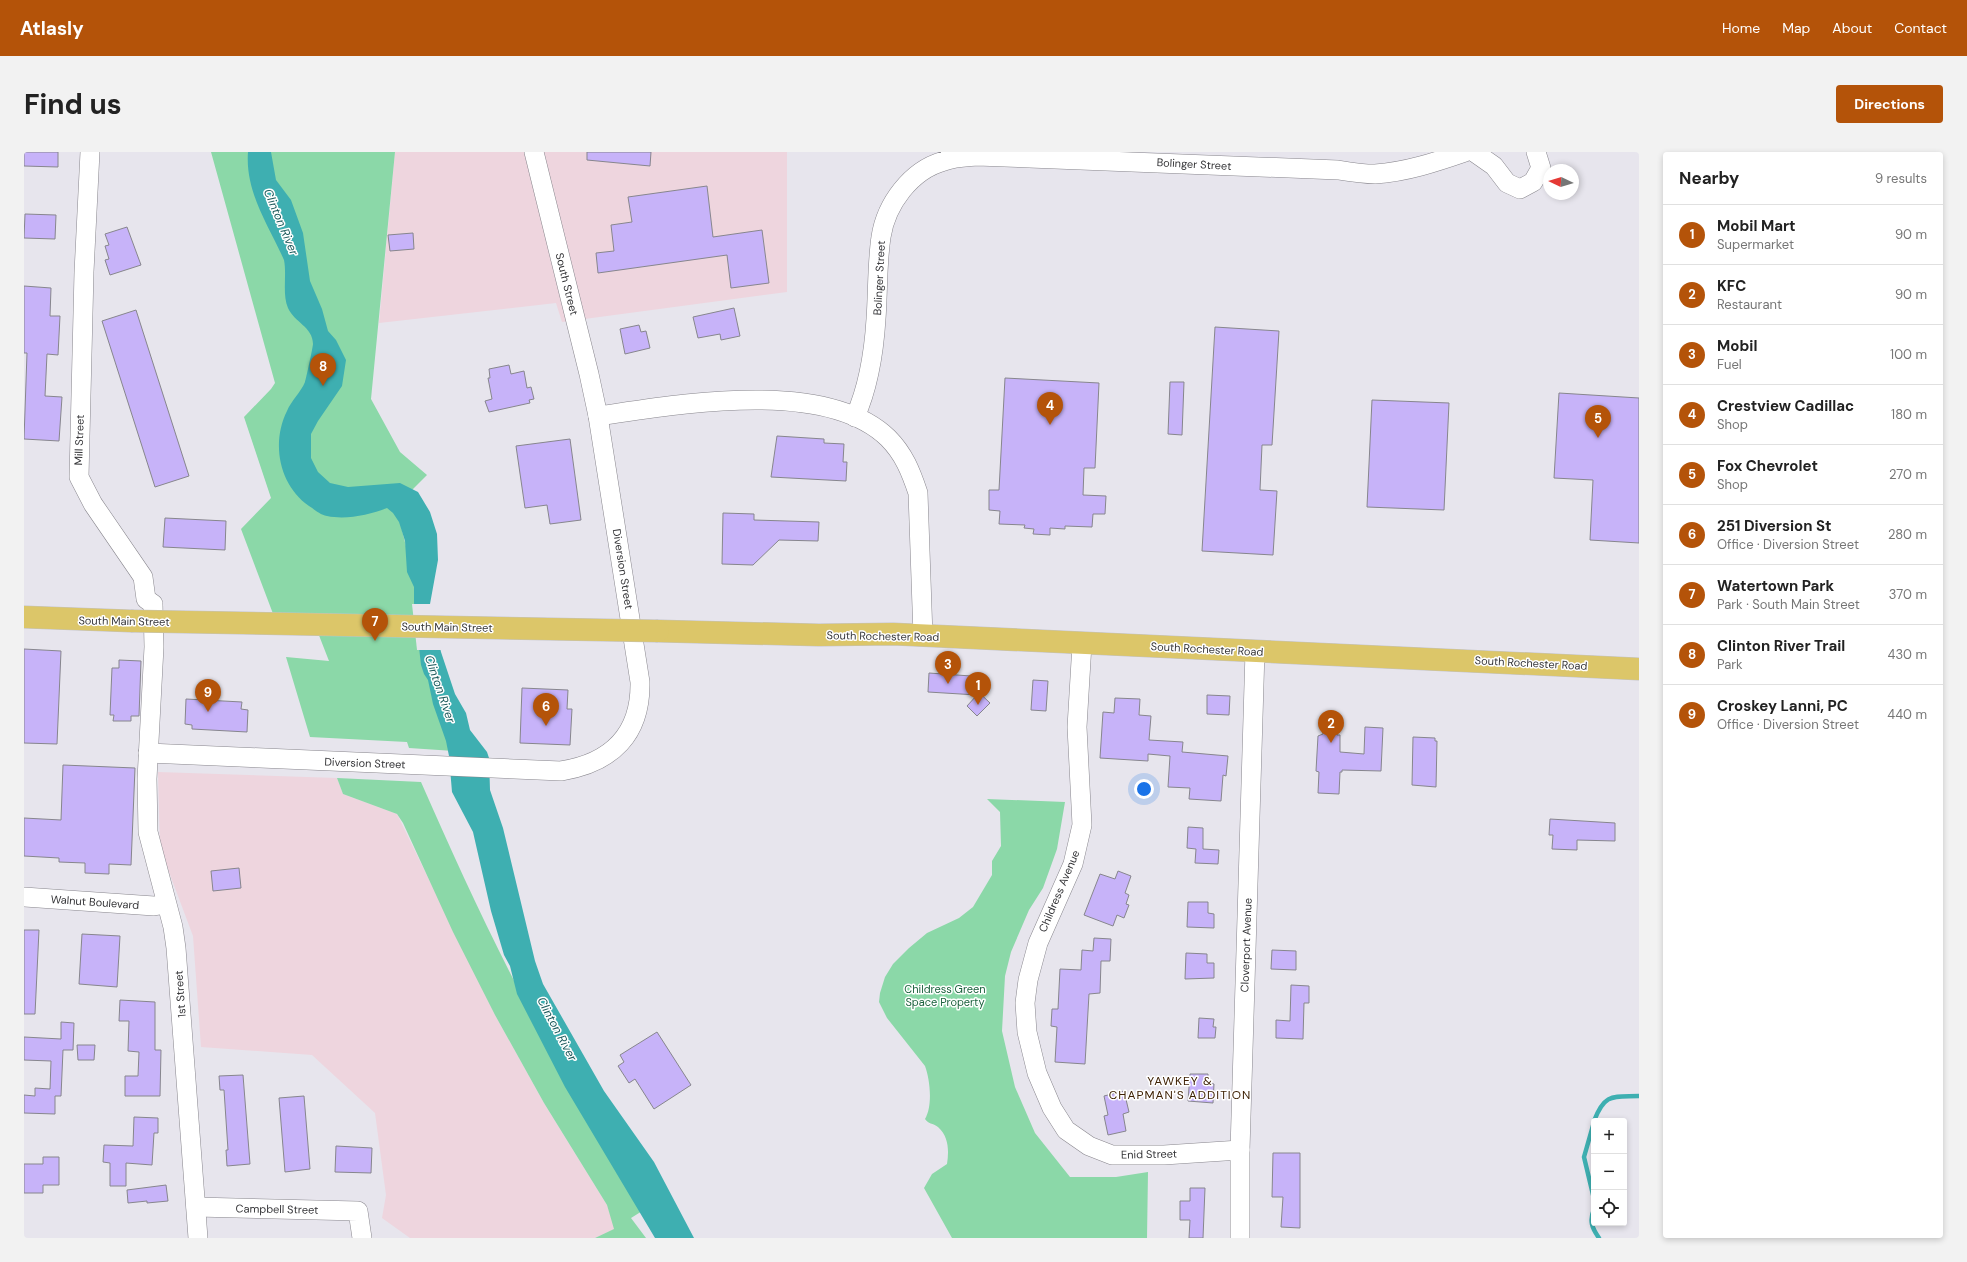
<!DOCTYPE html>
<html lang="en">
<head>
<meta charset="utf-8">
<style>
  body { margin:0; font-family:"DM Sans",sans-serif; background:#f2f2f2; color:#222 }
  .controls { position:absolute; right:12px; bottom:12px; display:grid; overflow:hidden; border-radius:4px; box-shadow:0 2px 6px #0003 }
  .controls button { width:36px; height:36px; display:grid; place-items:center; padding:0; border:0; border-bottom:1px solid #e0e0e0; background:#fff; color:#222; font:20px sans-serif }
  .compass { position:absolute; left:1519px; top:12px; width:36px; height:36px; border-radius:50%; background:#fff; box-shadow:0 2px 6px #0003; rotate:274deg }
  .you { position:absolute; left:1120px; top:637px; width:14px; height:14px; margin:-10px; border:3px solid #fff; border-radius:50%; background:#1a73e8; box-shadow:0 0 0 6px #1a73e833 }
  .badge { display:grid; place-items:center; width:26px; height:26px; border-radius:50%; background:#b45309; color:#fff; font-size:13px; font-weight:700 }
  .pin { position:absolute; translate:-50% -33px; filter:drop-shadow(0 1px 2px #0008) }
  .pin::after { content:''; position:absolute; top:21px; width:14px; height:12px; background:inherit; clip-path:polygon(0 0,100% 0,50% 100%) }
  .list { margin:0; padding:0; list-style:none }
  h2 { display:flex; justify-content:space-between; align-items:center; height:52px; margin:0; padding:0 16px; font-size:17px }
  h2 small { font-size:13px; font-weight:400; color:#767676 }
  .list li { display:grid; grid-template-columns:26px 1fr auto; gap:12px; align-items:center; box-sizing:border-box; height:60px; padding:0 16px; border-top:1px solid #e0e0e0 }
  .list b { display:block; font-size:15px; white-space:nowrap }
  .list p { margin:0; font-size:13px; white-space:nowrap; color:#767676 }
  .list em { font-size:13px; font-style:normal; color:#767676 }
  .icon { flex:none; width:22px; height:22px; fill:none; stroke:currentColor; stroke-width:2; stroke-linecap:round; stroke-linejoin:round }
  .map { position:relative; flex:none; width:1615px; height:1086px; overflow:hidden; border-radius:4px }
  header { display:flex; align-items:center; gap:24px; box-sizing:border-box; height:56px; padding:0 20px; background:#b45309; color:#fff }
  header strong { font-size:19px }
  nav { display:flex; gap:22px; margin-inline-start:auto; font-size:14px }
  .intro { display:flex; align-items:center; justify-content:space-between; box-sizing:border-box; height:96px; padding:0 24px }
  h1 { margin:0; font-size:28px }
  .button { padding:10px 18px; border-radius:4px; background:#b45309; color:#fff; font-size:14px; font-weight:700 }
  main { display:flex; gap:24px; padding:0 24px }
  aside { flex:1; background:#fff; border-radius:4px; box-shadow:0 2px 6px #0003 }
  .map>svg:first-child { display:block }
</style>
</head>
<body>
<header>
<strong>Atlasly</strong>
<nav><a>Home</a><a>Map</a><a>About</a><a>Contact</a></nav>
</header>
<div class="intro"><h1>Find us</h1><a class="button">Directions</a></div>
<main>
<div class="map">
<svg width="1615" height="1086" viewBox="0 0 1615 1086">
  <rect width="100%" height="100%" fill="#e7e5ed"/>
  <g fill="#eed5de">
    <polygon points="371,0 763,0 763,140 538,170 532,151 355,171"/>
    <polygon points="134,620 313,626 319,642 373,662 471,863 520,951 583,1053 591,1077 571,1086 386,1086 358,1066 362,1043 351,961 288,903 177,895 169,784 136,696"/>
  </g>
  <g fill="#8bd8a8">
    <polygon points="187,0 371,0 347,247 376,300 403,323 384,342 377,374 412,516 445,600 385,596 383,590 286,585 262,505 305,509 289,468 251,467 217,377 247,346 220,265 247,237 251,231"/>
    <path d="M313,626L397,630C429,703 462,775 499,846L623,1056L607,1066L622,1086H571L590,1077L583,1053L520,951L471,863L429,780L379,671L373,662L319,642Z"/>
    <path d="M963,647L1041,650L1033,697L1019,736L1005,758L987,800L981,824L978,879L991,935L1011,981L1046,1025H1092L1124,1020L1123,1086H928L900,1036L908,1022L923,1012C925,999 925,985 914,975C909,971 904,972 901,967C909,954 906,927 901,914L863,866L855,850L856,841L861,825L869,812L885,796L903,781L935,766L949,755L968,723V709L977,694L976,660Z"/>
  </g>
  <path fill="#3eafb1" d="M224,0H247L252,28L267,48L279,81L286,129L298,157L304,179L312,188L322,208L318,234L294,269L287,282V306L294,320L306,331L324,335L376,331L394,340L406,360L413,382L414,408L406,452L417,500L431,542L442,561L446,578L463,600L465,606L466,638L479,676L511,809L519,832L580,939L630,1010L670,1086H631L541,935L493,842L486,814L480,803L467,759L449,680L428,640L425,604L422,589L409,552L404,528L400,522L397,513L390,451V435L383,420L381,389L375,370L369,361L363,356C345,363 322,368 303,364C296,363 290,357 285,354C255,333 247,291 263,259C267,249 277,240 281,230C282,227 289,195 289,192C289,175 270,170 264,156C258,142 263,123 260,108C244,72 221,40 224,0Z"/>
  <polygon fill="#e7e5ed" points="388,452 408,452 419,498 393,498"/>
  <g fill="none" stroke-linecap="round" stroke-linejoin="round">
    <g stroke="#3eafb1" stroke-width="4.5">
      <path d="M1570,969C1581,940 1590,945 1615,944"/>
      <polyline points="1570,970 1560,1005 1570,1047"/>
      <path d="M1570,1057C1565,1069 1568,1076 1575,1086"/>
    </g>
  </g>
  <g fill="#c7b3f9" stroke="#87868d">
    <polygon points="0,0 34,0 34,15 0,14"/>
    <polygon points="563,0 627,0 626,14 563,8"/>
    <polygon points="683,34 689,85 738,78 745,131 707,136 703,103 574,121 572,101 590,99 587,73 608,70 604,45"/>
    <polygon points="1,62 32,63 31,87 0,86"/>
    <polygon points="103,75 117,113 86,123 81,108 85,107 81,94 85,93 81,82"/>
    <polygon points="389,81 390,97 366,99 364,83"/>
    <polygon points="0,134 27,136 26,164 36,164 34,203 23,202 21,244 38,245 35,289 0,287 3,201 0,201"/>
    <polygon points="710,156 716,184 697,188 696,182 674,186 669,165"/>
    <polygon points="112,158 165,324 131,335 78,169"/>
    <polygon points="615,173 617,180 622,179 626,196 601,202 596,177"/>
    <polygon points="1191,175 1255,179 1248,293 1238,293 1236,338 1253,339 1249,403 1178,399"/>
    <polygon points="485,213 487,222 500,219 503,236 507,235 510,247 505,248 506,251 465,260 461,249 468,247 464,226 466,226 465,217"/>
    <polygon points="981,226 1075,231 1071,316 1060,316 1059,343 1082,344 1081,362 1069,362 1068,375 1041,374 1041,377 1026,376 1026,383 1009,382 1010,377 1000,376 1001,373 975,372 976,359 965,358 965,338 975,338"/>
    <polygon points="1146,230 1160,230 1158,283 1144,282"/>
    <polygon points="1535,241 1615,246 1615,391 1566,388 1569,328 1530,326"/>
    <polygon points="1348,248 1425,251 1420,358 1343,355"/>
    <polygon points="753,284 800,287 800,291 820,292 819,310 823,310 822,329 747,325"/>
    <polygon points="546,287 557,368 526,372 523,353 501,356 492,294"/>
    <polygon points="699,361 730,362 730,368 795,370 794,389 755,388 729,413 698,412"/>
    <polygon points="141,366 202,369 201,398 139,395"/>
    <polygon points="0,497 37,499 33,592 0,591"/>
    <polygon points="95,508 117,509 115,564 107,564 107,569 89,569 90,563 86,563 88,516 95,516"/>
    <polygon points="905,521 947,524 946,532 966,551 953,564 943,554 953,543 904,540"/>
    <polygon points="1009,528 1024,529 1022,559 1007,558"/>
    <polygon points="498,536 544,538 543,557 548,557 546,593 496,591"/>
    <polygon points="1183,543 1206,544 1205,563 1183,562"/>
    <polygon points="1091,546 1116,547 1115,563 1127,564 1125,588 1159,590 1158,600 1204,604 1202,624 1199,623 1197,649 1165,647 1166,636 1144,635 1146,604 1124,602 1124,609 1076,606 1079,560 1090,561"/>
    <polygon points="162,547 218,550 217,557 224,558 223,580 168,577 168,573 161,572"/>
    <polygon points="1341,575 1359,576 1357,619 1318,618 1318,620 1316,620 1315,642 1294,641 1295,620 1292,619 1294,584 1299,582 1299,580 1313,580 1313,583 1316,583 1316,600 1340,602"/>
    <polygon points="1389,585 1411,586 1411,589 1413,589 1412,635 1388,633"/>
    <polygon points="39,613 111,616 107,713 85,712 85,722 61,721 61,711 35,710 35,706 0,704 0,666 37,668"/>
    <polygon points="1526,667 1591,671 1591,689 1553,688 1553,698 1528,697 1529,683 1525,683"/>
    <polygon points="1164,675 1179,676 1179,697 1195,698 1194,712 1171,711 1172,697 1163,696"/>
    <polygon points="215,716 217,736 189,739 187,719"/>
    <polygon points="1094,719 1107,724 1101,741 1105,743 1102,752 1105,753 1100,766 1093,763 1089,774 1060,763 1076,722 1091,727"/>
    <polygon points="1164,750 1184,750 1184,761 1190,762 1190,776 1163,775"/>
    <polygon points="0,778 15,778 11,862 0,862"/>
    <polygon points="58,782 96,784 93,835 55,832"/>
    <polygon points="1070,786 1087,787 1086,809 1077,809 1076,841 1065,842 1061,912 1031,910 1033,875 1027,874 1028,857 1034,857 1036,817 1057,818 1058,798 1069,799"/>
    <polygon points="1248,798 1272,799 1272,818 1247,817"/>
    <polygon points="1162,801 1183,802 1183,811 1190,811 1190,826 1161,827"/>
    <polygon points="1267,833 1285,834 1285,851 1280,851 1279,887 1252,886 1252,868 1266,869"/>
    <polygon points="96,848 131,850 131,898 137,898 136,944 101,944 101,924 114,924 115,900 104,899 105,869 95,869"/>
    <polygon points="1175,866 1190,867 1189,875 1192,875 1191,886 1174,886"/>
    <polygon points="37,870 50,871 49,898 39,898 37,944 31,944 31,962 0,961 0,943 11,944 11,936 26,937 27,909 0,908 0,885 37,887"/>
    <polygon points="633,880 667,933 630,957 611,927 605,931 594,914 600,910 596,903"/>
    <polygon points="53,893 71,893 70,908 54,908"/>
    <polygon points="1166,922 1184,922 1184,931 1190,932 1189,951 1164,949"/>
    <polygon points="219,923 226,1012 203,1014 202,998 204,998 200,938 196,938 195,924"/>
    <polygon points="1100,939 1105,960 1099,962 1102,979 1084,983 1080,964 1084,963 1080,944"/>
    <polygon points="280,944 286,1017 261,1020 255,946"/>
    <polygon points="110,965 134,966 134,981 130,981 128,1013 102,1011 102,1034 86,1034 86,1011 79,1010 80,993 109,994"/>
    <polygon points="312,994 348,996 347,1021 311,1020"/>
    <polygon points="1249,1001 1276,1001 1276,1076 1257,1075 1259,1045 1248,1045"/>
    <polygon points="19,1005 35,1005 35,1033 19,1033 19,1041 0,1041 0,1012 19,1012"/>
    <polygon points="142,1033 144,1049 123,1051 123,1049 104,1051 103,1038"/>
    <polygon points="1166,1036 1181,1036 1179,1086 1165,1086 1166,1068 1156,1068 1156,1049 1166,1049"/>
  </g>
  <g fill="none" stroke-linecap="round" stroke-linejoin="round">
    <defs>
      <g id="minor">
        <polyline points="66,0 60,120 55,325 69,352 119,425 122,447 129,452 130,495 123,627 124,680 149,775 152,796 174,1086"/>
        <polyline points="1450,0 1470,14 1483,31 1496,37 1509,30 1517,16 1512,0"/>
        <path d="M574,264C652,253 801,225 864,286C880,302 887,320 894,341L899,484"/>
        <path d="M831,265C844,236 850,199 852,167C854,140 853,112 857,85C862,52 887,18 920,9C931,5 942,5 953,4L1314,18C1326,20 1339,22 1351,22C1382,20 1412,10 1441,0"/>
        <polyline points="1058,492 1053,575 1058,673 1049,712 1014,791 1004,828 1001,851 1003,880 1013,921 1028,956 1042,978 1065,994 1088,1003 1140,1003 1216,998"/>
        <path d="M124,601L537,619C588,611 617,582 616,530L574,264L565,222L510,0"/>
        <polyline points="0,745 130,754 142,752"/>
        <polyline points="172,1055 334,1059 338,1086"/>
        <polyline points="1216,1086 1216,998 1231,499"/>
      </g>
      <g id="major">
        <polyline points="0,465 107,469"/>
        <polyline points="634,479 795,483 869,482 1615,517"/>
      </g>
    </defs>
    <use href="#minor" stroke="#88868d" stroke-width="20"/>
    <use href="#major" stroke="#c2c2c3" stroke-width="23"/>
    <use href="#minor" stroke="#fff" stroke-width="19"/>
    <use href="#major" stroke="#dcc669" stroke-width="22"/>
    <defs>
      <polyline id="major-bridge" points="107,469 634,479"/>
    </defs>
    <use href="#major-bridge" stroke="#c2c2c3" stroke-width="23" stroke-linecap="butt"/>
    <use href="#major-bridge" stroke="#dcc669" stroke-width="22"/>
  </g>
  <g text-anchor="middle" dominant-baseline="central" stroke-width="3" stroke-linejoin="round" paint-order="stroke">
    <g font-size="11" fill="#343437" stroke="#fff">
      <text transform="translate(1170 12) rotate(3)">Bolinger Street</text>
      <text transform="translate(855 126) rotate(-87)">Bolinger Street</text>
      <text transform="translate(543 132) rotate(76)">South Street</text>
      <text transform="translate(55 288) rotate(-88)">Mill Street</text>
      <text transform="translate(599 417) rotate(81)">Diversion Street</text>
      <text transform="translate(100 469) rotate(1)">South Main Street</text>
      <text transform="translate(423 475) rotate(1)">South Main Street</text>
      <text transform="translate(859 484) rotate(1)">South Rochester Road</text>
      <text transform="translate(1183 497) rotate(3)">South Rochester Road</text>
      <text transform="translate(1507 511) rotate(3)">South Rochester Road</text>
      <text transform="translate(341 611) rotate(2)">Diversion Street</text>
      <text transform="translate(1035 739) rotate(-67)">Childress Avenue</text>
      <text transform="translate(71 750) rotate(4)">Walnut Boulevard</text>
      <text transform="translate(1222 793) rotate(-88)">Cloverport Avenue</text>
      <text transform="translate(156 842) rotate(-94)">1st Street</text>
      <text transform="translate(1125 1002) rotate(-1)">Enid Street</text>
      <text transform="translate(253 1057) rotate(1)">Campbell Street</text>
    </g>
    <g font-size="11" fill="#1b623d" stroke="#fff">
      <text x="921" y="837">Childress Green<tspan x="921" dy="13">Space Property</tspan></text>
    </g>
    <g font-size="12" font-style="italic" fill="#1d5b5c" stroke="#fff">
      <text transform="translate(257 70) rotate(67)">Clinton River</text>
      <text transform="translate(416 537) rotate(71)">Clinton River</text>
      <text transform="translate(533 877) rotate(62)">Clinton River</text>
    </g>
    <g font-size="12" letter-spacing="1" fill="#3e2104" stroke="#fff">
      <text x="1156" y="929">YAWKEY &amp;<tspan x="1156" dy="14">CHAPMAN'S ADDITION</tspan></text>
    </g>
  </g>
</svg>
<div class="controls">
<button>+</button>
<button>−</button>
<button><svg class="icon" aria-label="locate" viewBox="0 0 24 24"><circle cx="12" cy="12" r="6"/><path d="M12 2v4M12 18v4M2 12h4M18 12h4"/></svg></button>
</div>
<svg class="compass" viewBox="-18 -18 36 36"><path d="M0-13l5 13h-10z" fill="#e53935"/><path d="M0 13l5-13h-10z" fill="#767676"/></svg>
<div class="you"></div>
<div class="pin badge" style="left:954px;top:553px">1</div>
<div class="pin badge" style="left:1307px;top:591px">2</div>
<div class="pin badge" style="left:924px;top:532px">3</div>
<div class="pin badge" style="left:1026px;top:273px">4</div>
<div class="pin badge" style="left:1574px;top:286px">5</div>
<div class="pin badge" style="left:522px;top:574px">6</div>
<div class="pin badge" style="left:351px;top:489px">7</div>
<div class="pin badge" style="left:299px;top:234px">8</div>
<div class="pin badge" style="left:184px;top:560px">9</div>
</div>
<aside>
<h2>Nearby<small>9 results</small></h2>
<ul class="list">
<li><span class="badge">1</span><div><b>Mobil Mart</b><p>Supermarket</p></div><em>90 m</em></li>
<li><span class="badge">2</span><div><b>KFC</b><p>Restaurant</p></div><em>90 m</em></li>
<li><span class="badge">3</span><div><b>Mobil</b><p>Fuel</p></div><em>100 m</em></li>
<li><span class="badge">4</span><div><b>Crestview Cadillac</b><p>Shop</p></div><em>180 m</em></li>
<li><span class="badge">5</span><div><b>Fox Chevrolet</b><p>Shop</p></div><em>270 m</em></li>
<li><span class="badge">6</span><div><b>251 Diversion St</b><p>Office · Diversion Street</p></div><em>280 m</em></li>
<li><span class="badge">7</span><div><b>Watertown Park</b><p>Park · South Main Street</p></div><em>370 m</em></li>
<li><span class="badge">8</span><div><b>Clinton River Trail</b><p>Park</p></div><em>430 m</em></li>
<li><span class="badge">9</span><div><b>Croskey Lanni, PC</b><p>Office · Diversion Street</p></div><em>440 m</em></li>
</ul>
</aside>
</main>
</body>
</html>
